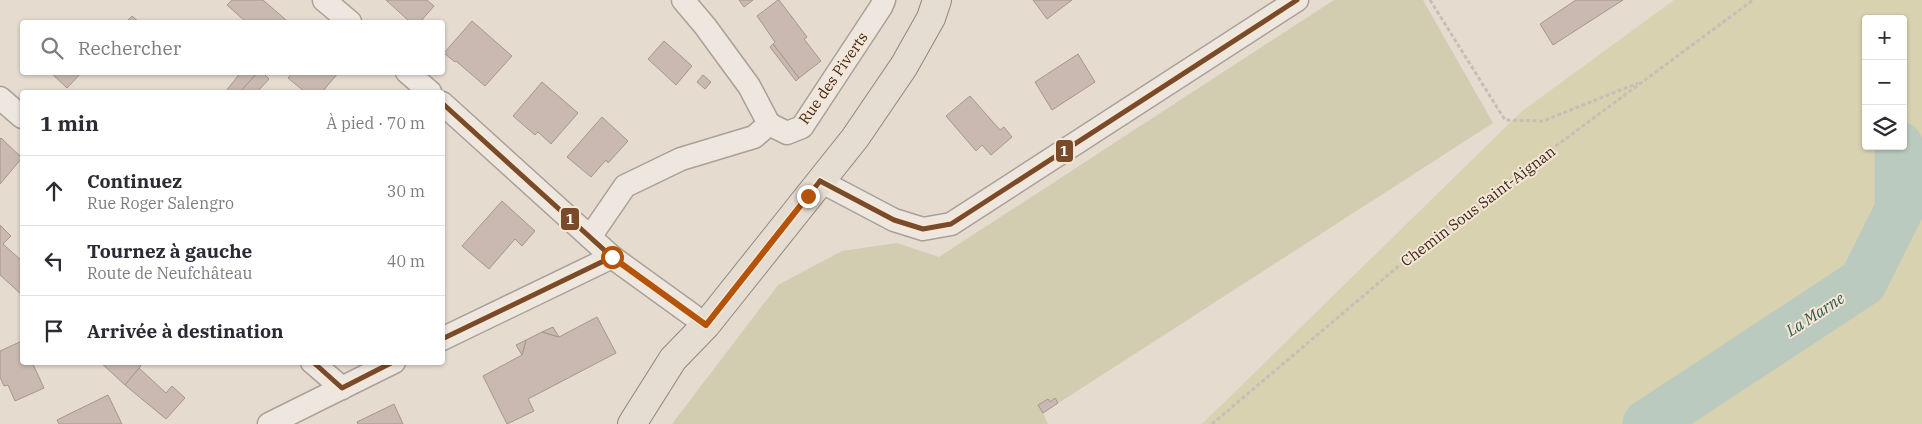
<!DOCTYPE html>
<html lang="fr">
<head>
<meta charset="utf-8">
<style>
  body { margin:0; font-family:"IBM Plex Serif",serif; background:#f2f2f3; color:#2b2b33 }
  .controls { position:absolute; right:15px; top:15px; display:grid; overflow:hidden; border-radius:5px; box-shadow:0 1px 4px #0004 }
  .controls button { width:45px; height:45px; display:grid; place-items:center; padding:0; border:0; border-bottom:1px solid #e1e1e2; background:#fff; color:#2b2b33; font:25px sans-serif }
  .stop { position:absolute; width:15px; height:15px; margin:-11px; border:4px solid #b45309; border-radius:50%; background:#fff }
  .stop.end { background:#b45309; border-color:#fff; box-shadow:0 1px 5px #0008 }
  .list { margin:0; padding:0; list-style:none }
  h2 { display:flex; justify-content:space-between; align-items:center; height:65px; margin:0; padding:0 20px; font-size:21px }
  h2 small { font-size:16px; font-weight:400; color:#7c7c81 }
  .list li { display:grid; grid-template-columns:32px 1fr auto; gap:15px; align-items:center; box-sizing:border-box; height:70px; padding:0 20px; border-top:1px solid #e1e1e2 }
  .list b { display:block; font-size:19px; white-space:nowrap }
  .list p { margin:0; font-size:16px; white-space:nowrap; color:#7c7c81 }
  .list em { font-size:16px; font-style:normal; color:#7c7c81 }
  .icon { flex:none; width:28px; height:28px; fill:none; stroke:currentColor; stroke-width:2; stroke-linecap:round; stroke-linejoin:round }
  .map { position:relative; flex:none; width:1922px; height:424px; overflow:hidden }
  .search { position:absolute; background:#fff; box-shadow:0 1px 4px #0004; left:20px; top:20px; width:425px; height:55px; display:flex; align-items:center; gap:12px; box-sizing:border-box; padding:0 18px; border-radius:5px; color:#7c7c81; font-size:19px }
  .panel { position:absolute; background:#fff; box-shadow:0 1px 4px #0004; left:20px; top:90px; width:425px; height:275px; border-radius:5px }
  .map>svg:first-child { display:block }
</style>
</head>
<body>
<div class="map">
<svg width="1922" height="424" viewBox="0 0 1922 424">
  <rect width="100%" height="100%" fill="#e5dbcf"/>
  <path fill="#d8d2b1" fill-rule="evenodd" d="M1674,0H1922V424H1202L1521,112ZM1866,19H1903V146H1866Z"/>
  <polygon fill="#d2ccb1" points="1334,0 1423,0 1493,123 1043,413 1048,424 672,424 778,285 842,251 897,243 939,257"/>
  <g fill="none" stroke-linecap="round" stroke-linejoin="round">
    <polyline stroke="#bacabe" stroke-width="49" points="1647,424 1863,282 1899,210 1899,146"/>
  </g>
  <g fill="#c9b9b0" stroke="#a6968e">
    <polygon points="232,0 263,0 286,20 283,22 246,22 227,5"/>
    <polygon points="386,0 427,0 434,6 420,22 410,22"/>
    <polygon points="739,0 753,0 744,7"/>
    <polygon points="778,0 779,0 807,37 804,39 821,61 799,78 773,44 775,42 757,16"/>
    <polygon points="1033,0 1072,0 1047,19"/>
    <polygon points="1576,0 1623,0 1553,45 1540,24"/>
    <polygon points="132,16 139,22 126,22"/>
    <polygon points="472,21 512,56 485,86 456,61 455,62 444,53"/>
    <polygon points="664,41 692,66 676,85 648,59"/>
    <polygon points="773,44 799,78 796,81 770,47"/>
    <polygon points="1078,54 1095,82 1052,110 1035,82"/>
    <polygon points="50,72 82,72 67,88"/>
    <polygon points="241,72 258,72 240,92 228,92 226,91"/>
    <polygon points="258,72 262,72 269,79 257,92 240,92"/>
    <polygon points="293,72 339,72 322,92 305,92 288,78"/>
    <polygon points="703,75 711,82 705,89 697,82"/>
    <polygon points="542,82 578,113 551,144 538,132 535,135 513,116"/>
    <polygon points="970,96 1000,130 1004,127 1012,137 991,155 982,145 976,151 946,116"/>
    <polygon points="602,117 628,141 608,163 606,160 591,177 567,157"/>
    <polygon points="1,138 22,158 0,184 0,139"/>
    <polygon points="502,201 535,231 522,246 515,239 489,269 462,246"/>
    <polygon points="0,225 11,236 3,244 22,261 22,295 0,275"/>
    <polygon points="597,317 616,353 528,399 534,411 507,424 483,376 522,355 526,340 542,332 559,337"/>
    <polygon points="553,327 559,337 542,332"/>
    <polygon points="526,340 522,355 516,345"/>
    <polygon points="22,341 22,362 32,362 44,388 15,401 8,385 4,386 0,377 0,351"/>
    <polygon points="100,362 137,362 141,366 125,385"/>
    <polygon points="139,368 166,393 172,386 185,398 166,419 125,385"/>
    <polygon points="108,395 122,424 59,424 57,420"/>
    <polygon points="1055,398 1058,403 1043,413 1038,405 1048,399 1050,402"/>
    <polygon points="394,404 403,424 358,424 357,422"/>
  </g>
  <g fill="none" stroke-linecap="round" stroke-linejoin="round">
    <defs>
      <g id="street">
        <polyline points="324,0 350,22"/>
        <polyline points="407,72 430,92"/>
        <polyline points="0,98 22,117"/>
        <polyline points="442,103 612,257 706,325"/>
        <polyline points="769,124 787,133 802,127 881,7 884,0"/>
        <polyline points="820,181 894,220 923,229 951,224 1297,0"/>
        <polyline points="590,237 625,186 681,159 754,137 769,124 749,86 705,26 683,0"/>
        <polyline points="442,339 612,257"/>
        <polyline points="312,362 342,388"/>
        <polyline points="269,424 394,362"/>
      </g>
      <polyline id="primary" points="632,424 673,359 706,325 855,138 904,66 931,18 937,0"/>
    </defs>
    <use href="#street" stroke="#aba097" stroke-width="25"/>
    <use href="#primary" stroke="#90867e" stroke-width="30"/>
    <g stroke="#c6beb7" stroke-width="3" stroke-dasharray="4 2.5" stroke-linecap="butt">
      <polyline points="1430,0 1505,120 1543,121 1638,83"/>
      <polyline points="1212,424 1433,237 1753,0"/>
    </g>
    <use href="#street" stroke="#eee7e0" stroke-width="22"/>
    <use href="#primary" stroke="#e5dcd2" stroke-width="28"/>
    <defs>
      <g id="bus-1">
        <polyline points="442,103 612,257 706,325"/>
        <polyline points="820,181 894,220 923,229 951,224 1297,0"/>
        <polyline points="706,325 820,181"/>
        <polyline points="442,339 612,257"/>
        <polyline points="313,362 342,388 393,362"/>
      </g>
    </defs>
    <use href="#bus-1" stroke="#f6e7d5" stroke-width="9"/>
    <use href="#bus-1" stroke="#7a4b2a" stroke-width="5"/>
  </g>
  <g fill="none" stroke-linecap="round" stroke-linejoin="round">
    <polyline stroke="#b45309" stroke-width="6" points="612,257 706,325 808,196"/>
  </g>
  <g text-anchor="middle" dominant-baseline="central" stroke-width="4" stroke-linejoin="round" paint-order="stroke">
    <g font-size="15" fill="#3a281f" stroke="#f6e7d5">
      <text transform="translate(833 78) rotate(-55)">Rue des Piverts</text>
      <text transform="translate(1478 206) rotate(-37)">Chemin Sous Saint-Aignan</text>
    </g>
    <g font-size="16" font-style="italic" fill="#2e5a50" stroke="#f6e7d5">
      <text transform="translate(1815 314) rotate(-33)">La Marne</text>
    </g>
  </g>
  <g stroke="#f6e7d5" stroke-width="2">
    <rect x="1055" y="139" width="19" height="24" rx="5" fill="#7a4b2a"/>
    <rect x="560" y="207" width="20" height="24" rx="5" fill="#7a4b2a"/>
  </g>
  <g font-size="14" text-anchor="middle" font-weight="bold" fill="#fff">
    <text x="1064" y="156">1</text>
    <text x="570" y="224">1</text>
  </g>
</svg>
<div class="controls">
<button>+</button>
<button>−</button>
<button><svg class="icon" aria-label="layers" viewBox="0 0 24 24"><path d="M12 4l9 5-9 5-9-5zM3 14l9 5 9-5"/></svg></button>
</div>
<div class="stop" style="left:612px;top:257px"></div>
<div class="stop end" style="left:808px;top:196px"></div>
<div class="search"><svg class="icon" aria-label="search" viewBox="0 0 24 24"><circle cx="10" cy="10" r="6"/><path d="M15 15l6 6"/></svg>Rechercher</div>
<section class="panel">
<h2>1 min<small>À pied · 70 m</small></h2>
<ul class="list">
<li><svg class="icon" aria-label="ahead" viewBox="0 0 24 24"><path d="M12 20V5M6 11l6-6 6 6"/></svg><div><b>Continuez</b><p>Rue Roger Salengro</p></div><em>30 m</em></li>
<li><svg class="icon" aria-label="left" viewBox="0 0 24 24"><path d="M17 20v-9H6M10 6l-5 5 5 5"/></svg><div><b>Tournez à gauche</b><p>Route de Neufchâteau</p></div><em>40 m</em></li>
<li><svg class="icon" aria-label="arrive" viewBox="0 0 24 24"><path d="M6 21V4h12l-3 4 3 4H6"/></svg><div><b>Arrivée à destination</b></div></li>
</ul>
</section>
</div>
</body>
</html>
